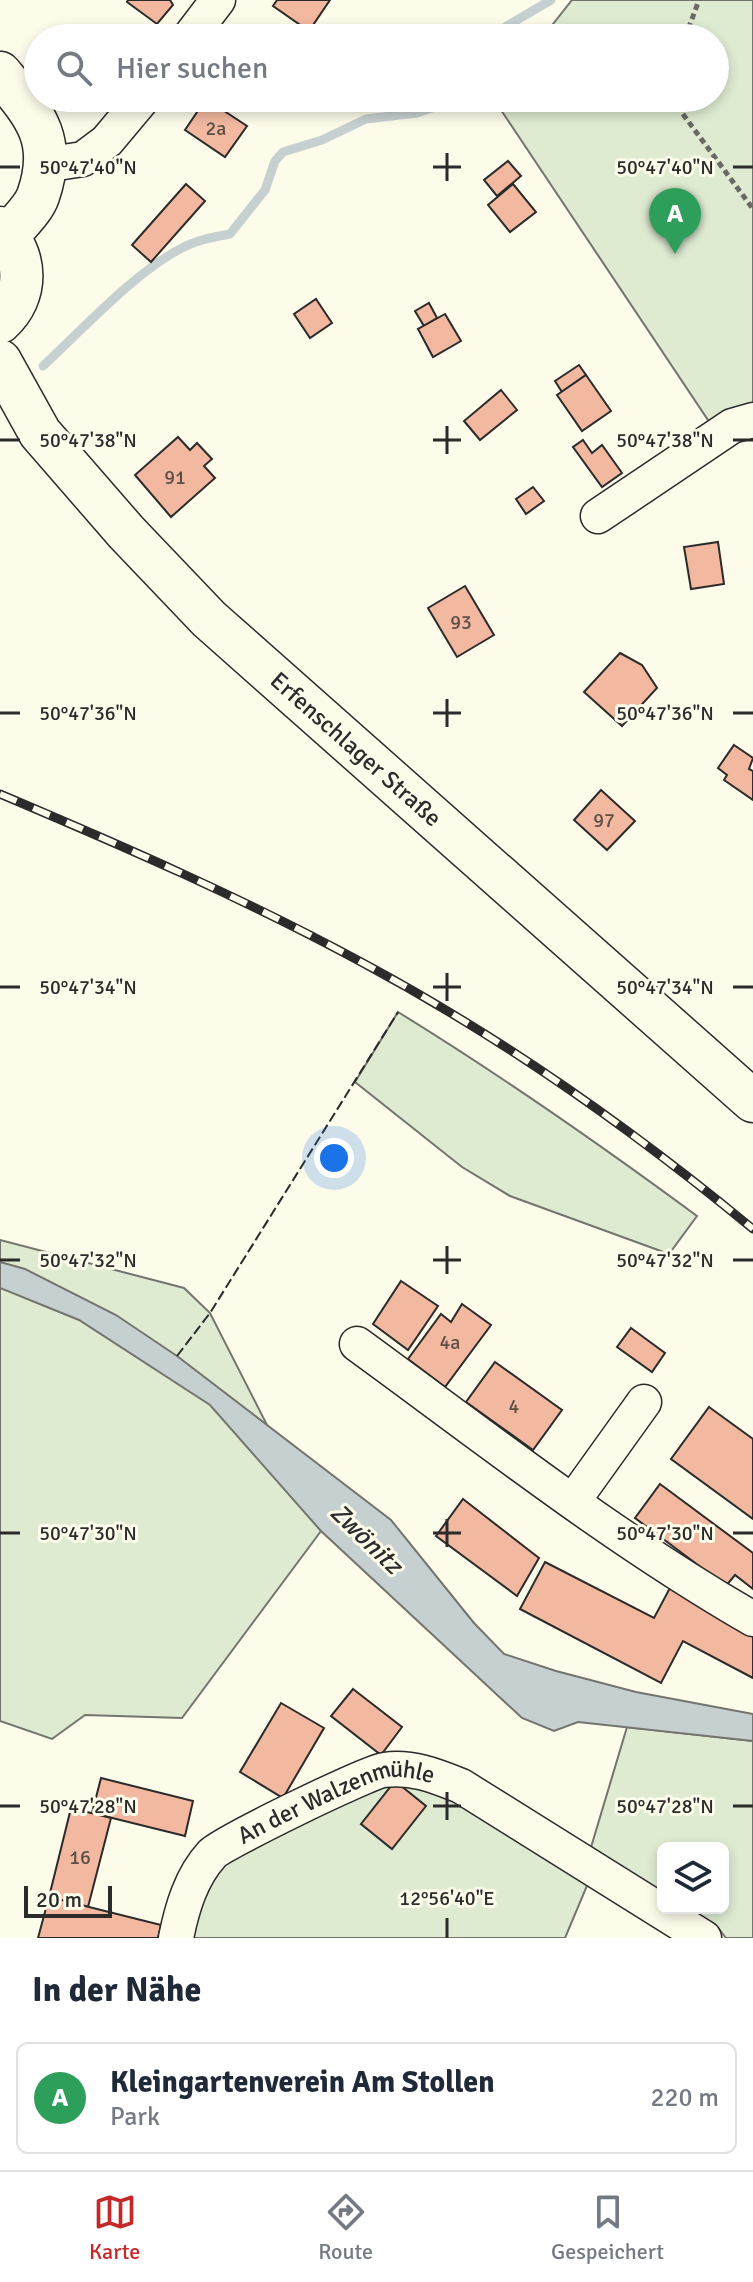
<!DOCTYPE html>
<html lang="de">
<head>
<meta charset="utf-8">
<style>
  body { margin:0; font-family:Signika,sans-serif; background:#f6f6f7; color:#1f2937 }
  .controls { position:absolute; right:24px; bottom:24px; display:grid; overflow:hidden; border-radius:12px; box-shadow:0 4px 12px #0003 }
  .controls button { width:72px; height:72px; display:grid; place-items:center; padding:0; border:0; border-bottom:2px solid #e0e1e3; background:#fff; color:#1f2937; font:40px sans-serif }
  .scale { position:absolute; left:24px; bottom:20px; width:88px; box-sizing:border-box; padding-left:8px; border:4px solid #2b2b2b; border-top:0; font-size:22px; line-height:28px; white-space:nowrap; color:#2b2b2b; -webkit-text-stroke:6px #fdfbea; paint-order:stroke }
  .you { position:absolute; left:334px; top:1158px; width:28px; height:28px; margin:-20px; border:6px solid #fff; border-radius:50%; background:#1a73e8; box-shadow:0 0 0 12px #1a73e833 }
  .badge { display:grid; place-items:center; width:52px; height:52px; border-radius:50%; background:#c62828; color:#fff; font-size:26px; font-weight:700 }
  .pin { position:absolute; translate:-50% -66px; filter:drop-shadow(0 2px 4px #0008) }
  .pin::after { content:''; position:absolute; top:42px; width:28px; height:24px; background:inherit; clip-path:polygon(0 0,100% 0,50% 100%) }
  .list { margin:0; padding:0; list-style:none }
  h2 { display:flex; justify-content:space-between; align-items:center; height:104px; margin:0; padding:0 32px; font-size:34px }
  h2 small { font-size:26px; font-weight:400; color:#747a83 }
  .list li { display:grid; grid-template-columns:52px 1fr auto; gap:24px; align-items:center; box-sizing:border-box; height:112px; margin:0 16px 16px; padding:0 16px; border:2px solid #e0e1e3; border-radius:12px }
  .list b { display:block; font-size:30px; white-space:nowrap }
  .list p { margin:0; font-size:26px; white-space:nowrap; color:#747a83 }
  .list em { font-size:26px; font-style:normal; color:#747a83 }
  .icon { flex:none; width:44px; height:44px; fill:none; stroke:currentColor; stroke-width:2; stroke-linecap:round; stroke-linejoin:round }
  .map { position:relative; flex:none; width:753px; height:1938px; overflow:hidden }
  .search { position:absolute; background:#fff; box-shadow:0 4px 12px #0003; left:24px; right:24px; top:24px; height:88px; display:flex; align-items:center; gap:20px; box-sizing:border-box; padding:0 28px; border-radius:44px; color:#747a83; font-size:30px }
  .sheet { height:232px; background:#fff }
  nav { display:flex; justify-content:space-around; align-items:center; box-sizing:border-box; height:112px; border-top:2px solid #e0e1e3; background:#fff; font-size:22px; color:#747a83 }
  nav a { display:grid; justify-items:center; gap:4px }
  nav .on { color:#c62828 }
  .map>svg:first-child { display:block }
</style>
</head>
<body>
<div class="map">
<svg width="753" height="1938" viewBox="0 0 753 1938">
  <rect width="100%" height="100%" fill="#fdfbea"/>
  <g fill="#deebd1" stroke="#74746e" stroke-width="2">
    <polygon points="572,0 753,0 753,410 718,435 493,98 715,98 715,38 542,38"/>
    <path d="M398,1012C502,1076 598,1143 697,1216L669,1254L510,1196L462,1167L355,1082Z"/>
    <polygon points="0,1240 184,1288 210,1313 321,1531 182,1718 85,1715 52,1739 0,1721"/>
    <polygon points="627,1727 753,1741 753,1938 726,1938 716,1925 686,1908 723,1908 723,1848 663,1848 663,1895 589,1854"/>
    <polygon points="375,1780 414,1781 455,1797 589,1881 565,1938 186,1938 217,1866"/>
  </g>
  <polygon fill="#c7d0d0" stroke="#74746e" stroke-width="2" points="0,1262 25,1269 116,1315 177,1356 391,1520 474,1623 504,1654 556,1671 636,1692 753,1714 753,1741 578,1722 554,1731 522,1718 321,1531 210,1405 79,1320 0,1288"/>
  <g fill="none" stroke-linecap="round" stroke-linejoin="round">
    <g stroke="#c7d0d0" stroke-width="9">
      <polyline points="497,38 500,30 551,0"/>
      <path d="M43,366C82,330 136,271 182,248C197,240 213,237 230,234L265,190L275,161L283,152L322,140L366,119L417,113L461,98"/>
    </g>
  </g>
  <g fill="#f2b8a0" stroke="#2b2b2b" stroke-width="2">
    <polygon points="128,0 170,0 173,5 157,24 127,2"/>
    <polygon points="277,0 330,0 309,31 273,6"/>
    <polygon points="206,99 247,126 225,157 185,130"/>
    <polygon points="508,161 521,176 497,196 484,180"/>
    <polygon points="186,184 205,201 151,262 132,245"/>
    <polygon points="513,184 536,212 510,232 488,205"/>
    <polygon points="316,299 332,323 310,338 294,314"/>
    <polygon points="429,303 437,318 424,326 415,311"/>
    <polygon points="445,314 461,341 433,357 418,329"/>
    <polygon points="579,365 586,375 562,392 555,381"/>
    <polygon points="586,375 611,411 582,431 557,395"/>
    <polygon points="501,390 517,410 480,440 464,421"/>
    <polygon points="178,437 190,450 197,443 212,459 204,466 215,478 171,517 135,475"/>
    <polygon points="583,440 592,453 602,445 622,473 602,487 573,447"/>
    <polygon points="533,487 544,501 526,514 516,499"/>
    <polygon points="718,542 724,584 691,589 684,547"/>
    <polygon points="465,586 494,635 457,657 428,608"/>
    <polygon points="620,653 642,665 657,688 622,726 584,692"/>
    <polygon points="734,745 753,758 749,769 753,771 753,800 724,780 727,775 718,768"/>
    <polygon points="601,790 635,821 607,850 574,820"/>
    <polygon points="401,1281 438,1306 408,1350 373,1324"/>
    <polygon points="462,1304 491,1325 445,1387 408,1359 441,1314 451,1322"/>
    <polygon points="631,1328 665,1353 652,1372 617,1347"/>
    <polygon points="495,1362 562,1410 533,1450 466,1402"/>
    <polygon points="709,1407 753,1439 753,1519 671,1459"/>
    <polygon points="660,1484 753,1553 753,1589 735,1575 726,1586 635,1518"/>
    <polygon points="463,1499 539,1558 517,1596 436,1536"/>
    <polygon points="545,1562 654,1618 671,1586 753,1629 753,1678 683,1641 661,1683 520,1609"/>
    <polygon points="353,1689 402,1727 381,1755 331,1716"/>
    <polygon points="281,1703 324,1728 283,1798 240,1772"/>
    <polygon points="101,1778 193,1801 185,1836 92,1813"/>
    <polygon points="395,1781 426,1806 392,1849 361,1824"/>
    <polygon points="71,1808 111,1818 88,1907 49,1897"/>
    <polygon points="49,1897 161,1925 158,1938 38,1938"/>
  </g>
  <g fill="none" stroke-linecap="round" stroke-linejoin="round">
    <defs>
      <g id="minor">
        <polyline points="189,38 218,0"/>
        <polyline points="44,165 83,159 107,141 143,98"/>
        <polyline points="598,516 732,426 753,420"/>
        <path d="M357,1344C486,1438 614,1539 753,1619"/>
        <polyline points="573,1501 644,1402"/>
        <path id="s1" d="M176,1938C182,1908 191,1877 212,1854C222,1843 368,1772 384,1770C412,1766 436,1776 461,1786L704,1938"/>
      </g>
      <g id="major">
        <path d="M0,73C34,114 58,139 38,196C33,210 17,224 8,236"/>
        <path d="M0,228C28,255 29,296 0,322"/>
        <path id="s2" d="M0,361L40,433L126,532L209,619L753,1101"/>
      </g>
    </defs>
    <use href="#minor" stroke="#2b2b2b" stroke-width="37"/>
    <use href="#major" stroke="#2b2b2b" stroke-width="45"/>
    <g stroke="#6a6964" stroke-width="5" stroke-dasharray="6 4" stroke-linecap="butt">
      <polyline points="685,38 699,0"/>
      <polyline points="671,98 753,209"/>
    </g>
    <use href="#minor" stroke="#fdfbea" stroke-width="34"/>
    <use href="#major" stroke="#fdfbea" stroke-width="42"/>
    <defs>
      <path id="rail" d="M0,794C123,846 245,899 363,963C501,1037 632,1129 753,1229"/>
    </defs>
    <use href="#rail" stroke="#2b2b2b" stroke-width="9"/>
    <use href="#rail" stroke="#fdfbea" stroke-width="6" stroke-dasharray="18" stroke-linecap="butt"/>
    <polyline stroke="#2b2b2b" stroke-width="2" stroke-dasharray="10 4" stroke-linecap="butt" points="177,1356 210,1313 398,1012"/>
  </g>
  <path fill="none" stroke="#2b2b2b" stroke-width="3" d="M447,153V181M0,167H20M433,167H461M733,167H753M447,426V454M0,440H20M433,440H461M733,440H753M447,699V727M0,713H20M433,713H461M733,713H753M447,973V1001M0,987H20M433,987H461M733,987H753M447,1246V1274M0,1260H20M433,1260H461M733,1260H753M447,1519V1547M0,1533H20M433,1533H461M733,1533H753M447,1792V1820M0,1806H20M433,1806H461M733,1806H753M447,1918V1938"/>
  <g text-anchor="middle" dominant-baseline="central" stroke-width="6" stroke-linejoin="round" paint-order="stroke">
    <g font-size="20" fill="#5d4e48">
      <text x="216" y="128">2a</text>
      <text x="175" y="477">91</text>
      <text x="461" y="622">93</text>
      <text x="604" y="820">97</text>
      <text x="450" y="1342">4a</text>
      <text x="514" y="1406">4</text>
      <text x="80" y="1857">16</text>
    </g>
    <g font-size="24" fill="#2b2b2b" stroke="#fdfbea">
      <text stroke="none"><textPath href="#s2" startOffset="530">Erfenschlager Straße</textPath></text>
      <text stroke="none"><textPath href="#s1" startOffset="230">An der Walzenmühle</textPath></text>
    </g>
    <g font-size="26" font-style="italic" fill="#2b2b2b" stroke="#fdfbea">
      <text transform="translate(366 1539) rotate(44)">Zwönitz</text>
    </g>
  </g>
  <g font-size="20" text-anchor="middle" fill="#2b2b2b" stroke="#fdfbea" stroke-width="6" stroke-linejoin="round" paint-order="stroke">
    <text x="88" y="174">50°47'40"N</text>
    <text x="665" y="174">50°47'40"N</text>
    <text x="88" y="447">50°47'38"N</text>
    <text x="665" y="447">50°47'38"N</text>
    <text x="88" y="720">50°47'36"N</text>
    <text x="665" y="720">50°47'36"N</text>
    <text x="88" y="994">50°47'34"N</text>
    <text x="665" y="994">50°47'34"N</text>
    <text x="88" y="1267">50°47'32"N</text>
    <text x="665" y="1267">50°47'32"N</text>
    <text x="88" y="1540">50°47'30"N</text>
    <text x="665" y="1540">50°47'30"N</text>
    <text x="88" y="1813">50°47'28"N</text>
    <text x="665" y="1813">50°47'28"N</text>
    <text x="447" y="1905">12°56'40"E</text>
  </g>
</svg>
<div class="controls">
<button><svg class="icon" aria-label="layers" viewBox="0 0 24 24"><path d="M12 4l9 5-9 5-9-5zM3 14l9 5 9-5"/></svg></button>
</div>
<div class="scale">20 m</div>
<div class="you"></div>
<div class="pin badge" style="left:675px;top:254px;background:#2e9e5b">A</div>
<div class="search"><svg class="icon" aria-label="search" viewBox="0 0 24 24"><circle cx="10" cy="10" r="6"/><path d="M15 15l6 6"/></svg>Hier suchen</div>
</div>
<section class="sheet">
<h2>In der Nähe<small></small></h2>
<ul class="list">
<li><span class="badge" style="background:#2e9e5b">A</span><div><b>Kleingartenverein Am Stollen</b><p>Park</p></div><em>220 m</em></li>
</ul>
</section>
<nav>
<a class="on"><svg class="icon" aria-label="map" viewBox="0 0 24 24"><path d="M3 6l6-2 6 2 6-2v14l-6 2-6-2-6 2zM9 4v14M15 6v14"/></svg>Karte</a>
<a><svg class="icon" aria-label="directions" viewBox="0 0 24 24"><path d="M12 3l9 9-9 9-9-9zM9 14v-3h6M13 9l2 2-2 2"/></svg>Route</a>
<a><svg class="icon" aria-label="saved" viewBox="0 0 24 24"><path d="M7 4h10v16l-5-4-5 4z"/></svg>Gespeichert</a>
</nav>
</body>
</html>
